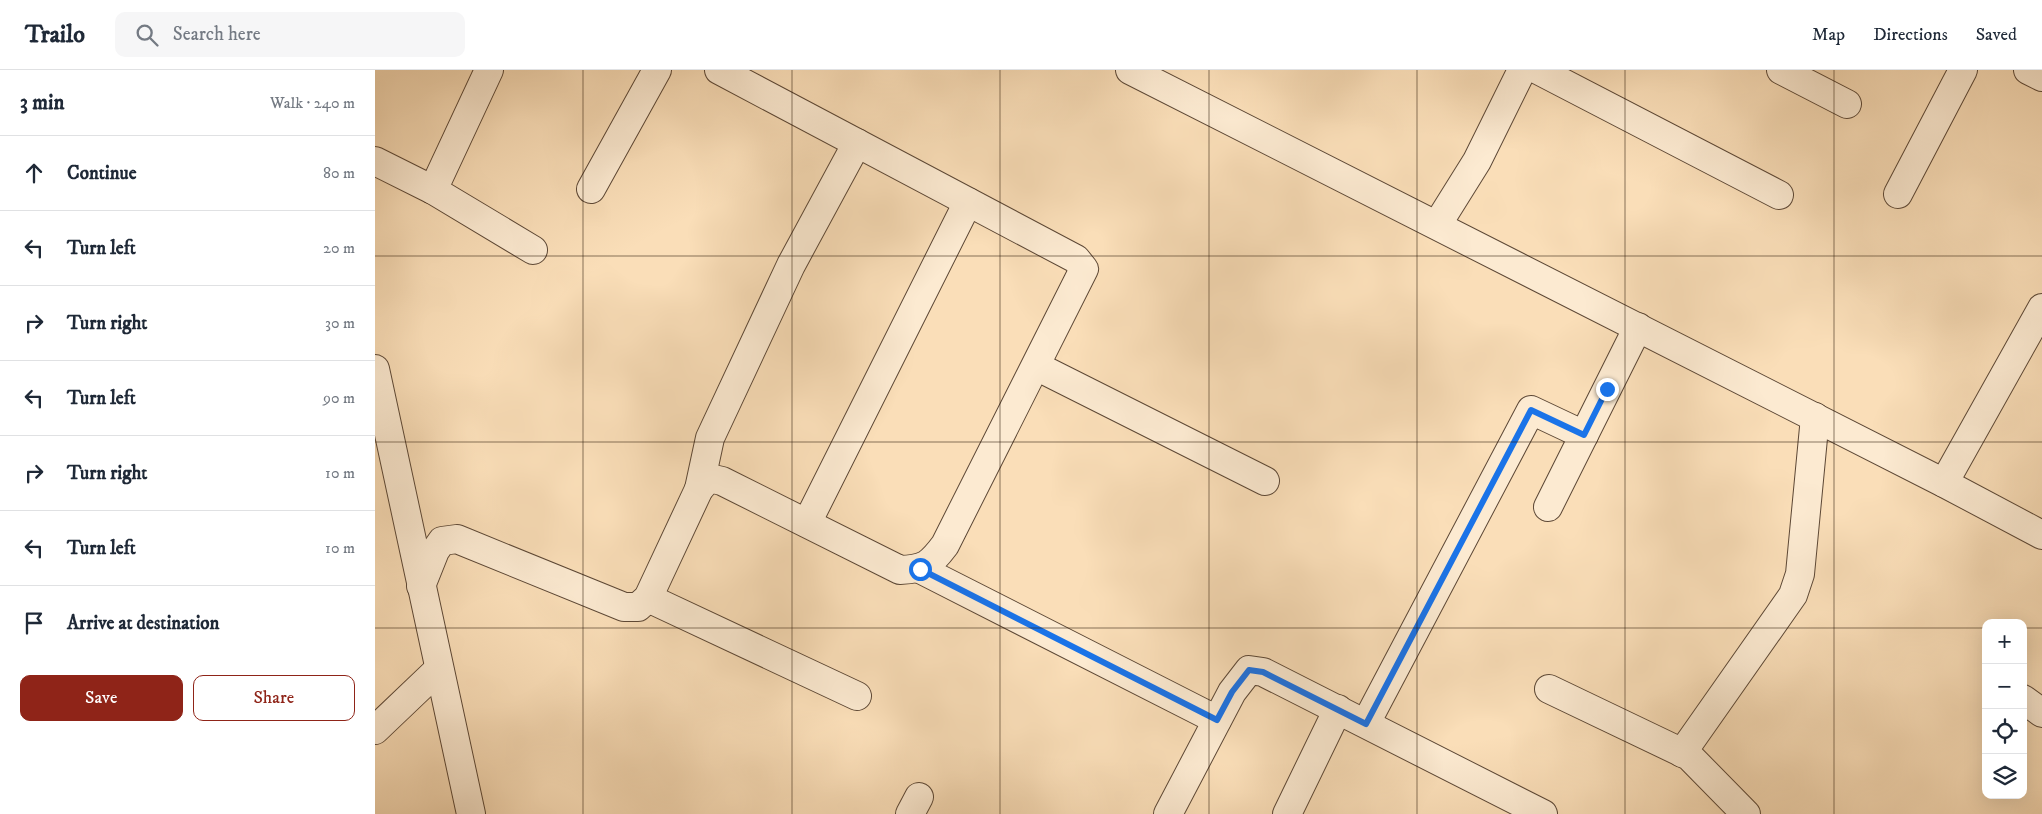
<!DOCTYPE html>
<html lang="en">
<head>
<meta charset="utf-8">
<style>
  body { margin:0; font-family:"IM FELL DW Pica",serif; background:#f6f6f7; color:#1f2937 }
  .controls { position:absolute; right:15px; bottom:15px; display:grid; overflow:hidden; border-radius:10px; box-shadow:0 5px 20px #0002 }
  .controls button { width:45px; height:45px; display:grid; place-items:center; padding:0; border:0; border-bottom:1px solid #e0e1e3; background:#fff; color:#1f2937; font:25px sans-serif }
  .stop { position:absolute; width:15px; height:15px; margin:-11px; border:4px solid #1a73e8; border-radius:50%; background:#fff }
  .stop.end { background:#1a73e8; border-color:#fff; box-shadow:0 1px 5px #0008 }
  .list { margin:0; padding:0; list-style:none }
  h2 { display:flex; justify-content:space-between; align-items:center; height:65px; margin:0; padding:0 20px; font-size:21px }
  h2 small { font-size:16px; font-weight:400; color:#747a83 }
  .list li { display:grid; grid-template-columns:32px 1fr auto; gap:15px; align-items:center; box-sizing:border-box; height:75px; padding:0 20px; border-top:1px solid #e0e1e3 }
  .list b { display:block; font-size:19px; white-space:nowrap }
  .list em { font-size:16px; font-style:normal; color:#747a83 }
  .actions { display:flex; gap:10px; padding:15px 20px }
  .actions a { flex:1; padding:11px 0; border:1px solid #8f2418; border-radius:10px; text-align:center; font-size:18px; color:#8f2418 }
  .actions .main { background:#8f2418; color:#fff }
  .icon { flex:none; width:28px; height:28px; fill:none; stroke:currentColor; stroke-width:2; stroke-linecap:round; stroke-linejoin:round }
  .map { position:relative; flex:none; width:1667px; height:744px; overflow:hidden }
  header { display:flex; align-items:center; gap:30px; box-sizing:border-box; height:70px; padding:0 25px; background:#fff; border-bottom:1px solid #e0e1e3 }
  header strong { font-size:24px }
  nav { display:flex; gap:28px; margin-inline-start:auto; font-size:18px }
  .search { width:350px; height:45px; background:#f6f6f7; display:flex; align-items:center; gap:12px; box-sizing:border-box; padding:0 18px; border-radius:10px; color:#747a83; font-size:19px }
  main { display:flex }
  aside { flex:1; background:#fff }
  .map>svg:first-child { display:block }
</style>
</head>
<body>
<header>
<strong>Trailo</strong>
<div class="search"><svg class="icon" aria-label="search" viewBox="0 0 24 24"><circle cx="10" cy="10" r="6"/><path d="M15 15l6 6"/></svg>Search here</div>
<nav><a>Map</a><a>Directions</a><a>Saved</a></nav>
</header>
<main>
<aside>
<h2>3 min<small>Walk · 240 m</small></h2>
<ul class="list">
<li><svg class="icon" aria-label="ahead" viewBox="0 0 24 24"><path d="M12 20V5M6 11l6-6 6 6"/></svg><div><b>Continue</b></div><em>80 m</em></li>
<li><svg class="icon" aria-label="left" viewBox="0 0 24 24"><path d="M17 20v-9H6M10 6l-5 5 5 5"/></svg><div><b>Turn left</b></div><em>20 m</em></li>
<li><svg class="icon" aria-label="right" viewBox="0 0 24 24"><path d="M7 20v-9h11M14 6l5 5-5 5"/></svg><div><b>Turn right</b></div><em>30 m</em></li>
<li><svg class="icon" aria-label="left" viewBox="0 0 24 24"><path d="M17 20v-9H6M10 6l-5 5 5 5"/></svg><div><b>Turn left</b></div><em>90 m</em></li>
<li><svg class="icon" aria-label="right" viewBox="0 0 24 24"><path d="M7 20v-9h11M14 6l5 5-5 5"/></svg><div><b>Turn right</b></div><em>10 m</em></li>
<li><svg class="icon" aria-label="left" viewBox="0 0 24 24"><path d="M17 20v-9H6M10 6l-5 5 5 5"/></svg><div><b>Turn left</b></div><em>10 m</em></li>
<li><svg class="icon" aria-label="arrive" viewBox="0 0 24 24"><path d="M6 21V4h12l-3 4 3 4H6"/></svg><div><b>Arrive at destination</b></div></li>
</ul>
<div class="actions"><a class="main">Save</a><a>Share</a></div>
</aside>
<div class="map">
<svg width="1667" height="744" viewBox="0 0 1667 744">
  <rect width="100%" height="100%" fill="#fadeb8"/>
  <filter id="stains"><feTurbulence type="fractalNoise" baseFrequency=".004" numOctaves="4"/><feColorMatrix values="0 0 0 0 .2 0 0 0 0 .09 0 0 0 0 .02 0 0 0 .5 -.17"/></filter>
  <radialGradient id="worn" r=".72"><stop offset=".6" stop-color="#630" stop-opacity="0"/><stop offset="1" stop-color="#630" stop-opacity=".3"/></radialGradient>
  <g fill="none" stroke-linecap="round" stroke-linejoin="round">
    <defs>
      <g id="minor">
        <polyline points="755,0 1569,413 1667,465"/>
        <polyline points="1163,0 1404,125"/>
        <polyline points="1406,0 1472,34"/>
        <polyline points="1653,0 1667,7"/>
        <polyline points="0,91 58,120 158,180"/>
        <polyline points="216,119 282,0"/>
        <polyline points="58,120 114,0"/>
        <polyline points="1523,124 1588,0"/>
        <polyline points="1062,155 1102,91 1147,0"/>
        <polyline points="661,296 890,411"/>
        <polyline points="0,299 96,744"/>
        <polyline points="1569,413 1667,238"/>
        <polyline points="324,419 335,368 416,195 482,73"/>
        <polyline points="1173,437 1263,257"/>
        <polyline points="432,453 593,132"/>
        <polyline points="545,499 842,650"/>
        <path d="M46,516L60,481L67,471L82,469L249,537H263L273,528L324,419L334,408L347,411L525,500C550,499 555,495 570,475L709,199L701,189L344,0"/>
        <polyline points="273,528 482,626"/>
        <polyline points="1174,619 1314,686 1371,744"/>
        <polyline points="1648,629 1667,643"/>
        <polyline points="991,653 1156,340 1209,365"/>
        <polyline points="0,660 64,599"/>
        <polyline points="1307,683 1418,525 1425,504 1440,347"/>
        <polyline points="535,744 544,727"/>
        <polyline points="793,744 857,622 874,600 888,602 1168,744"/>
        <polyline points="912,744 963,639"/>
      </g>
    </defs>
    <use href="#minor" stroke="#5d4836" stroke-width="30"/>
    <use href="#minor" stroke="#fcead1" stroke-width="28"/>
  </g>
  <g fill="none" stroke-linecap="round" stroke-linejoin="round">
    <polyline stroke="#1a73e8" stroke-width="6" points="545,499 842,650 857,622 874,600 888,602 991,654 1156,340 1209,365 1232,319"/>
  </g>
  <path fill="none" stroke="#29160a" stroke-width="1" stroke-opacity="0.55" d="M208,0V744M417,0V744M625,0V744M834,0V744M1042,0V744M1250,0V744M1459,0V744M0,186H1667M0,372H1667M0,558H1611M1648,558H1667"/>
  <rect width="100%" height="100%" filter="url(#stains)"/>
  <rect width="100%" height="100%" fill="url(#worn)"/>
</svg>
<div class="controls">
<button>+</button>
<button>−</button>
<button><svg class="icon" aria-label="locate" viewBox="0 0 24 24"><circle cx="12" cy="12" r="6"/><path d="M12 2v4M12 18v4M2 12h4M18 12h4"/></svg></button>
<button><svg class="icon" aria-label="layers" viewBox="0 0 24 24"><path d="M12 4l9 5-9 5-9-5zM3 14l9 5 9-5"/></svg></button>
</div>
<div class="stop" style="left:545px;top:499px"></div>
<div class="stop end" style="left:1232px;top:319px"></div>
</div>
</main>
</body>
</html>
